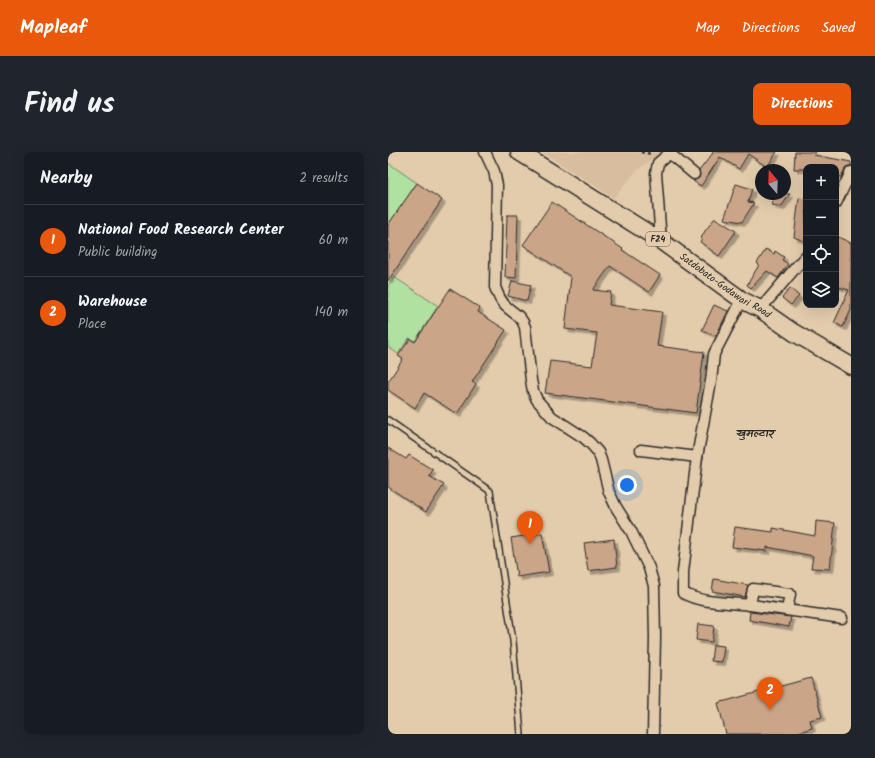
<!DOCTYPE html>
<html lang="en">
<head>
<meta charset="utf-8">
<style>
  body { margin:0; font-family:Kalam,"Playpen Sans Deva",sans-serif; background:#20242c; color:#f1f3f6 }
  .controls { position:absolute; right:12px; top:12px; display:grid; overflow:hidden; border-radius:8px; box-shadow:0 4px 16px #0002 }
  .controls button { width:36px; height:36px; display:grid; place-items:center; padding:0; border:0; border-bottom:1px solid #363941; background:#171b24; color:#f1f3f6; font:20px sans-serif }
  .compass { position:absolute; left:367px; top:12px; width:36px; height:36px; border-radius:50%; background:#171b24; box-shadow:0 4px 16px #0002; rotate:341deg }
  .you { position:absolute; left:239px; top:333px; width:14px; height:14px; margin:-10px; border:3px solid #fff; border-radius:50%; background:#1a73e8; box-shadow:0 0 0 6px #1a73e833 }
  .badge { display:grid; place-items:center; width:26px; height:26px; border-radius:50%; background:#ea580c; color:#fff; font-size:13px; font-weight:700 }
  .pin { position:absolute; translate:-50% -33px; filter:drop-shadow(0 1px 2px #0008) }
  .pin::after { content:''; position:absolute; top:21px; width:14px; height:12px; background:inherit; clip-path:polygon(0 0,100% 0,50% 100%) }
  .list { margin:0; padding:0; list-style:none }
  h2 { display:flex; justify-content:space-between; align-items:center; height:52px; margin:0; padding:0 16px; font-size:17px }
  h2 small { font-size:13px; font-weight:400; color:#9ea1a6 }
  .list li { display:grid; grid-template-columns:26px 1fr auto; gap:12px; align-items:center; box-sizing:border-box; height:72px; padding:0 16px; border-top:1px solid #363941 }
  .list b { display:block; font-size:15px; white-space:nowrap }
  .list p { margin:0; font-size:13px; white-space:nowrap; color:#9ea1a6 }
  .list em { font-size:13px; font-style:normal; color:#9ea1a6 }
  .icon { flex:none; width:22px; height:22px; fill:none; stroke:currentColor; stroke-width:2; stroke-linecap:round; stroke-linejoin:round }
  .map { position:relative; flex:none; width:463px; height:582px; overflow:hidden; border-radius:8px }
  header { display:flex; align-items:center; gap:24px; box-sizing:border-box; height:56px; padding:0 20px; background:#ea580c; color:#fff }
  header strong { font-size:19px }
  nav { display:flex; gap:22px; margin-inline-start:auto; font-size:14px }
  .intro { display:flex; align-items:center; justify-content:space-between; box-sizing:border-box; height:96px; padding:0 24px }
  h1 { margin:0; font-size:28px }
  .button { padding:10px 18px; border-radius:8px; background:#ea580c; color:#fff; font-size:14px; font-weight:700 }
  main { display:flex; gap:24px; padding:0 24px }
  aside { flex:1; background:#171b24; border-radius:8px; box-shadow:0 4px 16px #0002 }
  .map>svg:first-child { display:block }
</style>
</head>
<body>
<header>
<strong>Mapleaf</strong>
<nav><a>Map</a><a>Directions</a><a>Saved</a></nav>
</header>
<div class="intro"><h1>Find us</h1><a class="button">Directions</a></div>
<main>
<aside>
<h2>Nearby<small>2 results</small></h2>
<ul class="list">
<li><span class="badge">1</span><div><b>National Food Research Center</b><p>Public building</p></div><em>60 m</em></li>
<li><span class="badge">2</span><div><b>Warehouse</b><p>Place</p></div><em>140 m</em></li>
</ul>
</aside>
<div class="map">
<svg width="463" height="582" viewBox="0 0 463 582">
  <defs>
    <filter id="shadow"><feDropShadow dx="3.5" dy="3.5" stdDeviation="0" flood-color="#0004"/></filter>
  </defs>
  <rect width="100%" height="100%" fill="#e3ccac"/>
  <filter id="ink" filterUnits="userSpaceOnUse"><feTurbulence type="fractalNoise" baseFrequency=".025" numOctaves="2"/><feDisplacementMap in="SourceGraphic" scale="8" xChannelSelector="R" yChannelSelector="G"/><feConvolveMatrix kernelMatrix="1 2 1 2 8 2 1 2 1" color-interpolation-filters="sRGB"/></filter>
  <g filter="url(#ink)">
    <polygon fill="#d8bd9f" points="154,0 275,0 248,19 226,46"/>
    <g fill="#b0e1a1" stroke="#6e8666">
      <polygon points="0,11 29,31 0,73"/>
      <polygon points="6,125 50,154 27,189 21,186 10,202 0,195 0,133"/>
    </g>
    <g fill="#cba588" stroke="#2b2b2b" filter="url(#shadow)">
      <polygon points="324,0 389,0 379,15 360,2 351,17 332,5 313,34 305,29 311,26 312,23 311,19 325,1"/>
      <polygon points="407,0 428,0 426,3 463,10 463,14 460,14 457,17 453,25 448,24 448,15 418,15 418,17 406,17"/>
      <polygon points="29,31 54,48 0,129 0,73"/>
      <polygon points="348,32 364,37 360,50 366,51 354,70 336,67"/>
      <polygon points="386,42 402,42 393,55 384,53"/>
      <polygon points="411,46 418,47 418,90 406,85"/>
      <polygon points="164,50 235,97 234,98 272,123 261,140 222,114 205,138 223,140 221,153 274,160 269,194 316,200 308,261 157,241 162,209 204,214 209,181 177,177 183,125 135,93"/>
      <polygon points="119,63 130,63 128,126 117,125"/>
      <polygon points="327,66 348,79 331,104 312,90 314,87 313,86 317,79"/>
      <polygon points="448,84 463,91 463,158 455,175 446,171 461,138 448,134"/>
      <polygon points="378,97 386,102 387,99 396,105 394,108 400,112 390,126 379,119 363,136 359,133 371,113 369,111"/>
      <polygon points="124,129 143,133 139,149 120,144"/>
      <polygon points="402,136 411,144 403,153 394,146"/>
      <polygon points="62,137 92,156 90,160 118,178 84,230 88,232 69,262 36,241 27,256 0,238 0,230 15,207 10,204 22,187 27,190"/>
      <polygon points="326,153 340,159 328,184 314,178"/>
      <polygon points="0,296 18,307 21,303 45,318 41,324 56,333 38,360 0,335"/>
      <polygon points="428,369 447,371 442,417 423,416 425,404 379,395 379,399 344,395 347,375 385,380 385,376 427,384"/>
      <polygon points="154,381 161,420 129,425 123,386"/>
      <polygon points="226,387 229,415 200,419 196,391"/>
      <polygon points="326,427 360,433 357,445 324,439"/>
      <polygon points="362,460 403,465 401,475 361,468"/>
      <polygon points="310,472 326,474 324,490 308,488"/>
      <polygon points="325,493 336,494 334,510 323,509"/>
      <polygon points="423,526 434,565 422,568 424,576 404,582 338,582 330,551"/>
    </g>
    <g fill="none" stroke-linecap="round" stroke-linejoin="round">
      <defs>
        <polyline id="lane" points="0,268 102,339 125,489 133,582"/>
        <g id="street">
          <path d="M97,0L106,19L109,33L107,135C110,143 113,151 120,156C128,163 133,164 137,175L143,228L145,239L149,248L164,265L195,285L202,291L210,300L213,308L221,340L228,355L243,379L261,416L266,434L267,486L265,582"/>
          <polyline points="281,1 306,22"/>
          <polyline points="448,51 463,20"/>
          <polyline points="273,89 268,21 270,11 283,0"/>
          <path d="M354,148L328,198L326,202L323,229L309,305L295,420V441C315,452 340,450 362,453C393,457 424,462 454,466"/>
          <path d="M372,157C388,140 402,121 418,104"/>
          <polyline points="253,298 309,305"/>
          <polyline points="362,453 365,437 402,442 399,458"/>
        </g>
        <g id="primary">
          <path id="s1" d="M131,0L273,89L354,148L372,157L405,180L463,214"/>
        </g>
      </defs>
      <use href="#lane" stroke="#2b2b2b" stroke-width="8"/>
      <use href="#street" stroke="#2b2b2b" stroke-width="13"/>
      <use href="#primary" stroke="#2b2b2b" stroke-width="19"/>
      <polyline stroke="#2b2b2b" stroke-width="2.5" stroke-dasharray="3 3" stroke-linecap="butt" points="253,0 264,2"/>
      <use href="#lane" stroke="#e3ccac" stroke-width="5"/>
      <use href="#street" stroke="#e3ccac" stroke-width="10"/>
      <use href="#primary" stroke="#e3ccac" stroke-width="16"/>
    </g>
  </g>
  <g text-anchor="middle" dominant-baseline="central" stroke-width="3" stroke-linejoin="round" paint-order="stroke">
    <rect fill="#e3ccac" stroke="#625b52" stroke-width="1" x="258" y="80" width="24" height="14" rx="3"/>
    <g font-size="9" font-weight="bold" fill="#2b2b2b">
      <text x="270" y="87">F24</text>
    </g>
    <g font-size="10" fill="#2b2b2b" stroke="#e3ccac">
      <text stroke="none"><textPath href="#s1" startOffset="246">Satdobato-Godawari Road</textPath></text>
    </g>
    <g font-size="11" font-weight="bold" fill="#2b2b2b" stroke="#e3ccac">
      <text x="367" y="282">खुमल्टार</text>
    </g>
  </g>
</svg>
<div class="controls">
<button>+</button>
<button>−</button>
<button><svg class="icon" aria-label="locate" viewBox="0 0 24 24"><circle cx="12" cy="12" r="6"/><path d="M12 2v4M12 18v4M2 12h4M18 12h4"/></svg></button>
<button><svg class="icon" aria-label="layers" viewBox="0 0 24 24"><path d="M12 4l9 5-9 5-9-5zM3 14l9 5 9-5"/></svg></button>
</div>
<svg class="compass" viewBox="-18 -18 36 36"><path d="M0-13l5 13h-10z" fill="#e53935"/><path d="M0 13l5-13h-10z" fill="#9ea1a6"/></svg>
<div class="you"></div>
<div class="pin badge" style="left:142px;top:392px">1</div>
<div class="pin badge" style="left:382px;top:558px">2</div>
</div>
</main>
</body>
</html>
